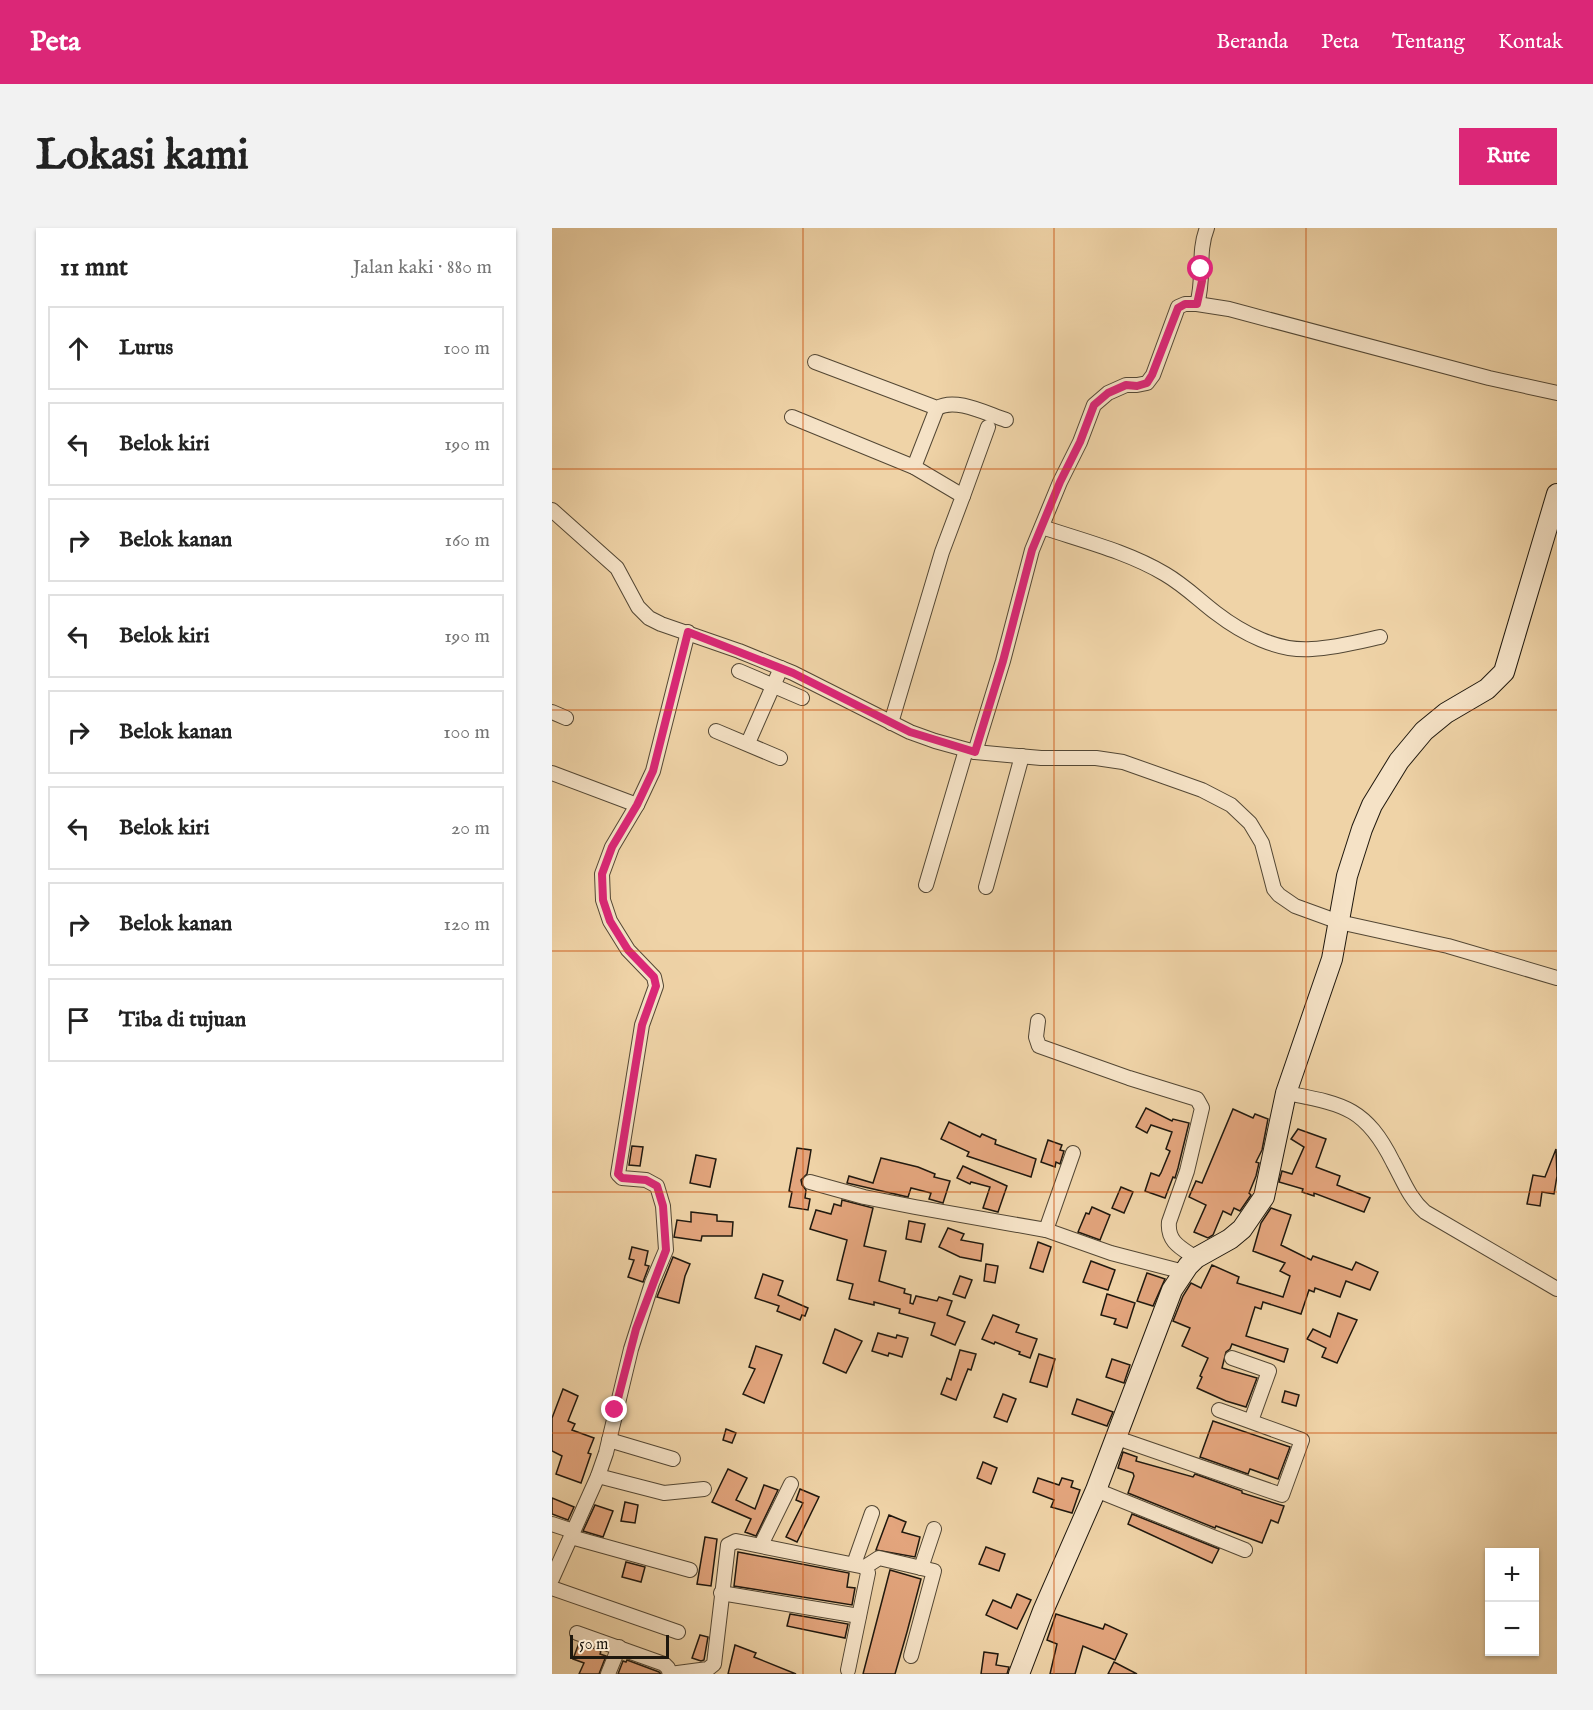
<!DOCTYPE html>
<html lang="id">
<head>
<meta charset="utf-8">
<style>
  body { margin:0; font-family:"IM FELL English",serif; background:#f2f2f2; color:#222 }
  .controls { position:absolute; right:18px; bottom:18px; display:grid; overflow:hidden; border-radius:0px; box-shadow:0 2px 4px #0004 }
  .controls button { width:54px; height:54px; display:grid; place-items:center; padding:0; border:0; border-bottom:2px solid #e0e0e0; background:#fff; color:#222; font:30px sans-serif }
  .scale { position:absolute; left:18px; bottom:15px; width:99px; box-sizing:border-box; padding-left:6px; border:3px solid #1f180e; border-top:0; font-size:16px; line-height:21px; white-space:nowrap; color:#1f180e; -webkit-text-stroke:4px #f5e2c6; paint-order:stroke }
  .stop { position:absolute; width:18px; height:18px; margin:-14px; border:4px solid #db2777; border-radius:50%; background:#fff }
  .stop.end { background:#db2777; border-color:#fff; box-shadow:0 2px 6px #0008 }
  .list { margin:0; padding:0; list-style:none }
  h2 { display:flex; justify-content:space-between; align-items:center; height:78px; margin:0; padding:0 24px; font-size:26px }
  h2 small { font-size:20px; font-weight:400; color:#767676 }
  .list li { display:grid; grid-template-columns:39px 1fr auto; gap:18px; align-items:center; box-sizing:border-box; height:84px; margin:0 12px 12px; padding:0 12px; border:2px solid #e0e0e0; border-radius:0px }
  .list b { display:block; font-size:22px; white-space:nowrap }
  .list em { font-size:20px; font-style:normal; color:#767676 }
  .icon { flex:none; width:33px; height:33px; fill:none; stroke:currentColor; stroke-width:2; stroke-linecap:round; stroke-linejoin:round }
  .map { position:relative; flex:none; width:1005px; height:1446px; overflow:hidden; border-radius:0px }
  header { display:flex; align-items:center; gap:36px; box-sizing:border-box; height:84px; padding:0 30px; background:#db2777; color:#fff }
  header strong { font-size:28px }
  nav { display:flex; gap:33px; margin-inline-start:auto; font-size:21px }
  .intro { display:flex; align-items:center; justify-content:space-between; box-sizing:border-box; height:144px; padding:0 36px }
  h1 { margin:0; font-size:42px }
  .button { padding:15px 27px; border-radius:0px; background:#db2777; color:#fff; font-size:21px; font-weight:700 }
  main { display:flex; gap:36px; padding:0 36px }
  aside { flex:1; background:#fff; border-radius:0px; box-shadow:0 2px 4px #0004 }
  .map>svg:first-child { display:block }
</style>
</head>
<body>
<header>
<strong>Peta</strong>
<nav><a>Beranda</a><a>Peta</a><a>Tentang</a><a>Kontak</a></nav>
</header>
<div class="intro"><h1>Lokasi kami</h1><a class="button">Rute</a></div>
<main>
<aside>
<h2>11 mnt<small>Jalan kaki · 880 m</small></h2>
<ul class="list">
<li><svg class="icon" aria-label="ahead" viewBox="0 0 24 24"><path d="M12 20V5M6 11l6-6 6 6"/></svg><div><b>Lurus</b></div><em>100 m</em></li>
<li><svg class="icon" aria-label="left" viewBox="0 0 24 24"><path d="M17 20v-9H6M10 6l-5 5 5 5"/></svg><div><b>Belok kiri</b></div><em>190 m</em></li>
<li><svg class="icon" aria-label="right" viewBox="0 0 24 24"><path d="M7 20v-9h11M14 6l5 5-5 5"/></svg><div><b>Belok kanan</b></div><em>160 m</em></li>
<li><svg class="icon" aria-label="left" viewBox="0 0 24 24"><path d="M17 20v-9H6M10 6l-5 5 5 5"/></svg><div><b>Belok kiri</b></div><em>190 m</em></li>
<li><svg class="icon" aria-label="right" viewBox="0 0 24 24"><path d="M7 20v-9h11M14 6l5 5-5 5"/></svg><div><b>Belok kanan</b></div><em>100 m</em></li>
<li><svg class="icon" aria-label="left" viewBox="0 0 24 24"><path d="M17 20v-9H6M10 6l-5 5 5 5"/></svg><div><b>Belok kiri</b></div><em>20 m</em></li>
<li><svg class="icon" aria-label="right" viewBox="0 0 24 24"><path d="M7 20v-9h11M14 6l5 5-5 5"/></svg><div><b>Belok kanan</b></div><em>120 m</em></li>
<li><svg class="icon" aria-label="arrive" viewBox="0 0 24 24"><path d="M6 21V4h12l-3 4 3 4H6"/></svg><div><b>Tiba di tujuan</b></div></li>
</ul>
</aside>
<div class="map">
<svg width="1005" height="1446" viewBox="0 0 1005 1446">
  <rect width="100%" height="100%" fill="#efd3a7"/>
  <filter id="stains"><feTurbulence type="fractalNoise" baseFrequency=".00333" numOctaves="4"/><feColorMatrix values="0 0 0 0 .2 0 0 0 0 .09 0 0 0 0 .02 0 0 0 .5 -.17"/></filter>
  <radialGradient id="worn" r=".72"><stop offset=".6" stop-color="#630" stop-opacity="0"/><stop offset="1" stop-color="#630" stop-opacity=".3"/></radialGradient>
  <g fill="#e3a57d" stroke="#1f180e" stroke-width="1.5">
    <polygon points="594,880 620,893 621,891 637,895 626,940 623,950 621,949 613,970 593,963 599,945 607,948 609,945 618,923 614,921 620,904 599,897 595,905 584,899"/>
    <polygon points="681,881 701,890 703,886 716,891 710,922 704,934 707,935 704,948 697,965 699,967 688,983 682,980 679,987 671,983 661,1007 656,1010 642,1004 654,977 637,969 644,953 650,955"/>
    <polygon points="397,894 428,909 430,906 444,912 443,916 484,931 479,949 415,928 417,924 389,911"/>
    <polygon points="746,901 774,911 764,939 788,948 785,957 818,970 812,984 762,965 762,968 750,964 751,961 727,954 730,943 740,946 752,919 739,911"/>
    <polygon points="496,912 510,917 508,922 512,923 508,936 504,934 503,939 489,934"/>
    <polygon points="80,918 91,919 88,938 77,937"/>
    <polygon points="245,920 259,922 255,946 249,952 250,957 254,962 253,970 258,971 256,982 237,979 240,964 237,963"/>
    <polygon points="1004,921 1005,948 1002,966 990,964 988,978 975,976 981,947 993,949"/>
    <polygon points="144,927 164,931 158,959 138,955"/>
    <polygon points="329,930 366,939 383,946 382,949 398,953 391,975 377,971 379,965 359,960 356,969 295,955 297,948 321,955"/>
    <polygon points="411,938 455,958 446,984 431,980 438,959 419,954 418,956 405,950"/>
    <polygon points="569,959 581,964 572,985 560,980"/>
    <polygon points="290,972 321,980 312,1018 334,1023 327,1053 353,1061 352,1065 359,1067 358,1075 361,1076 364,1068 385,1073 387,1069 400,1073 395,1087 413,1094 403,1117 379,1107 383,1095 347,1085 348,1081 322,1074 322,1077 297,1071 301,1056 285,1052 295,1012 258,1001 264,982 279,986 282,976 289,978"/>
    <polygon points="540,979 558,987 548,1012 526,1004 534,985 537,986"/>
    <polygon points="719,980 739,987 729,1017 759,1032 761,1028 800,1042 804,1034 826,1044 818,1062 794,1053 788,1069 763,1060 762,1064 757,1062 749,1086 711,1074 709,1081 703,1079 694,1108 736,1121 732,1134 680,1116 678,1121 674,1124 670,1140 705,1150 694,1179 674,1173 645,1160 650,1149 648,1148 656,1130 630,1118 638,1100 621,1093 631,1068 639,1055 649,1060 660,1037 687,1049 685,1055 731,1069 738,1048 728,1043 733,1035 701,1023 709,995"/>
    <polygon points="139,984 165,987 165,993 181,994 180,1008 150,1008 149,1013 122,1009 125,992 139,994"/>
    <polygon points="357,993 373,996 369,1014 354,1011"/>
    <polygon points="396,1000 412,1006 409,1012 431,1016 429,1033 408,1029 387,1019"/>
    <polygon points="486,1014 499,1019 491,1044 478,1040"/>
    <polygon points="80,1019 96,1023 93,1037 97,1038 91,1054 76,1049 82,1032 77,1031"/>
    <polygon points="121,1029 138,1036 133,1048 127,1075 105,1069"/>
    <polygon points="539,1033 563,1042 556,1062 531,1054"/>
    <polygon points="434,1036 446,1038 443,1055 432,1053"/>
    <polygon points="595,1045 613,1051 601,1078 585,1073"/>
    <polygon points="211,1046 231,1053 226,1067 256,1080 253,1088 250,1087 248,1092 225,1083 227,1078 203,1070"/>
    <polygon points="408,1048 420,1052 413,1070 401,1066"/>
    <polygon points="555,1066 583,1075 575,1100 562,1096 564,1091 549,1087"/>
    <polygon points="786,1085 805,1092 785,1135 770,1129 774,1120 755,1111 761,1101 778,1109"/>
    <polygon points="441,1087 467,1097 464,1104 485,1111 478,1130 467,1126 468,1124 443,1114 442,1116 430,1111"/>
    <polygon points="283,1101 310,1113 294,1145 271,1135"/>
    <polygon points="326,1105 344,1110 345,1107 356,1110 350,1129 337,1125 336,1128 320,1123"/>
    <polygon points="204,1118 230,1127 212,1175 191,1166 203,1141 197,1139"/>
    <polygon points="408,1122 424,1126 419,1142 416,1141 404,1172 389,1166 395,1150 399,1152"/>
    <polygon points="487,1126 503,1131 495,1159 478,1154"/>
    <polygon points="560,1131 578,1137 572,1155 554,1149"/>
    <polygon points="11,1161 26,1168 16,1193 23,1196 20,1202 42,1210 36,1225 39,1226 29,1255 4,1246 10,1228 0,1223 0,1190"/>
    <polygon points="733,1163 747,1167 744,1178 730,1174"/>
    <polygon points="451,1166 464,1171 455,1194 442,1189"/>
    <polygon points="525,1171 561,1184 555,1198 520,1186"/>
    <polygon points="661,1193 738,1219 726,1251 698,1241 696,1246 648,1229"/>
    <polygon points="174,1201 184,1205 180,1215 171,1212"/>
    <polygon points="571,1224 585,1229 584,1233 641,1249 643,1246 690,1263 690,1265 732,1278 726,1295 719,1292 710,1315 664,1298 663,1300 576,1265 582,1248 581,1245 566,1240"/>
    <polygon points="431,1234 445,1240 439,1256 425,1250"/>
    <polygon points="176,1241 195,1250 184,1272 203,1281 212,1257 226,1262 204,1308 193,1304 199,1291 160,1274"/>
    <polygon points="486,1250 507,1257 510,1250 521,1253 519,1259 528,1262 520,1285 499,1279 502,1272 481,1264"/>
    <polygon points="248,1261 267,1269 245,1314 234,1309 251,1275 244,1272"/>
    <polygon points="0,1270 22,1279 16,1292 0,1286"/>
    <polygon points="73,1274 86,1277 83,1295 69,1293"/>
    <polygon points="43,1277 61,1283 51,1309 31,1303"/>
    <polygon points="580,1286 667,1321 660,1335 576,1296"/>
    <polygon points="337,1287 354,1294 350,1304 368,1309 363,1329 324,1322"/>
    <polygon points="153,1309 165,1311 159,1358 145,1356"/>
    <polygon points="434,1319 453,1326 447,1343 427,1336"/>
    <polygon points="186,1324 297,1345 295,1359 303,1360 300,1377 182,1358"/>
    <polygon points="74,1334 93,1339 89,1354 70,1349"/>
    <polygon points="338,1342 369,1351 355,1404 343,1446 311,1446"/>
    <polygon points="465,1366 479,1372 465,1401 434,1387 441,1372 459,1380"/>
    <polygon points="238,1386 296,1396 293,1410 235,1398"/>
    <polygon points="504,1386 551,1401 553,1396 575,1406 563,1432 531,1418 523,1446 498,1446 505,1416 495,1412"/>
    <polygon points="148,1407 156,1409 152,1432 149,1433 140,1430"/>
    <polygon points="27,1415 49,1423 48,1426 54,1428 47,1446 27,1446 32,1435 21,1431"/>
    <polygon points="183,1417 204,1425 202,1429 244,1446 176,1446"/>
    <polygon points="432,1424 446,1426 444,1437 457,1439 455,1446 429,1446"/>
    <polygon points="75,1432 107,1444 109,1446 66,1446 71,1433 74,1434"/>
    <polygon points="562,1434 585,1446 556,1446"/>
  </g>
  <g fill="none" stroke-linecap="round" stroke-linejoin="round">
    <defs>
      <g id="street">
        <polyline points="645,76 677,81 937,150 1005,165"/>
        <path d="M263,134L385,180C404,169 435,186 454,192"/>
        <polyline points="240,189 362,239 411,268 390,324 339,495"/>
        <polyline points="362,239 385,180"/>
        <polyline points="411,268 436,199"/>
        <polyline points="0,282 65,340 86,379 97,390 109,396 187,423 241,445 358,504 383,513 423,524 489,530 544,530 571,534 650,562 679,577 698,595 710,615 722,661 727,667 743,678 787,694 896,718 1005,750"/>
        <path d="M490,299C532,313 576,324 613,346C632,357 647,372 664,385C690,405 726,424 760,421C783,420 806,414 828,409"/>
        <polyline points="187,443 250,470"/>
        <polyline points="0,484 14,490"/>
        <polyline points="164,503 228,530"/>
        <polyline points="196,515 229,440"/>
        <path d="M423,524L451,433L480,322L508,254L528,214L542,177L556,165L574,157H585L595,155L601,147L626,79L633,76H645C653,50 645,25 655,0"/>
        <polyline points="0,545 85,577"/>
        <polyline points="374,657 414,522"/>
        <polyline points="434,659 470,528"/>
        <path d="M486,793L484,809L487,818L577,850L645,871L650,880L635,943L617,994C615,1014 629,1020 644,1030"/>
        <path d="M734,865C790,876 813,878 841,934C851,952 857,970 873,984L1005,1061"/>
        <polyline points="258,954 312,969 363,979 494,1002 559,1025 632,1044"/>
        <polyline points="494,1002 521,925"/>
        <polyline points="680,1130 717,1143 699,1193"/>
        <polyline points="565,1210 730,1267 750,1212 667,1182"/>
        <polyline points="57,1212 121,1231"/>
        <polyline points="46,1248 112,1265 152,1261"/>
        <polyline points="544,1262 693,1322"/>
        <polyline points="0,1296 21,1303"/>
        <polyline points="19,1309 138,1342"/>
        <polyline points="209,1317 239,1256"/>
        <polyline points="302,1336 320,1285"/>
        <polyline points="313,1339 327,1330 382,1343 359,1428"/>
        <polyline points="369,1340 382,1301"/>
        <polyline points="0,1351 46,1248 54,1225 79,1121 100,1055 114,1022 111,978 105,958 94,952 70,950 66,946 90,797 104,758 102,749 76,722 58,693 51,672 50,646 60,619 85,577 101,543 136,404"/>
        <polyline points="0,1360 126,1404"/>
        <polyline points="169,1365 307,1388"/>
        <polyline points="25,1405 112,1436 116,1440 118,1446"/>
        <polyline points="56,1446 67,1419"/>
        <polyline points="118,1446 156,1441 162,1436 176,1317 184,1313 313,1339 316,1345 296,1442"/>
      </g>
      <polyline id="secondary" points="467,1446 491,1383 544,1262 620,1062 636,1038 644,1030 678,1011 690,1001 712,969 734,865 780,731 795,648 810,601 820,577 847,533 872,503 894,485 935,461 952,444 1005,266"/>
    </defs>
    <use href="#street" stroke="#534734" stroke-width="16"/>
    <use href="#secondary" stroke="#1f180e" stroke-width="22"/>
    <use href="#street" stroke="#f5e2c6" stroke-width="14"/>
    <use href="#secondary" stroke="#f5e2c6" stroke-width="20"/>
  </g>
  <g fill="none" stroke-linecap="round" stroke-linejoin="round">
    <polyline stroke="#db2777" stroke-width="8" points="63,1182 84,1101 114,1022 111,978 105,958 94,952 70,950 66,946 90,797 104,758 102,749 76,722 58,693 51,672 50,646 60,619 85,577 101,543 136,404 241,445 358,504 423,524 451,433 480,322 508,254 528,214 542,177 556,165 574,157 585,158 595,155 600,147 626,80 633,76 645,76 650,53 649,41"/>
  </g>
  <path fill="none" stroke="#ca4f0c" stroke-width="1.5" stroke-opacity="0.55" d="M251,0V1446M502,0V1446M754,0V1446M0,241H1005M0,482H1005M0,723H1005M0,964H1005M0,1205H1005"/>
  <rect width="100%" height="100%" filter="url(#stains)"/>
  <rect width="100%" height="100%" fill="url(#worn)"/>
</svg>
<div class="controls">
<button>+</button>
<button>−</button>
</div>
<div class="scale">50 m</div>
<div class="stop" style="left:649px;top:41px"></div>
<div class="stop end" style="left:63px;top:1182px"></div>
</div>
</main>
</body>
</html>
